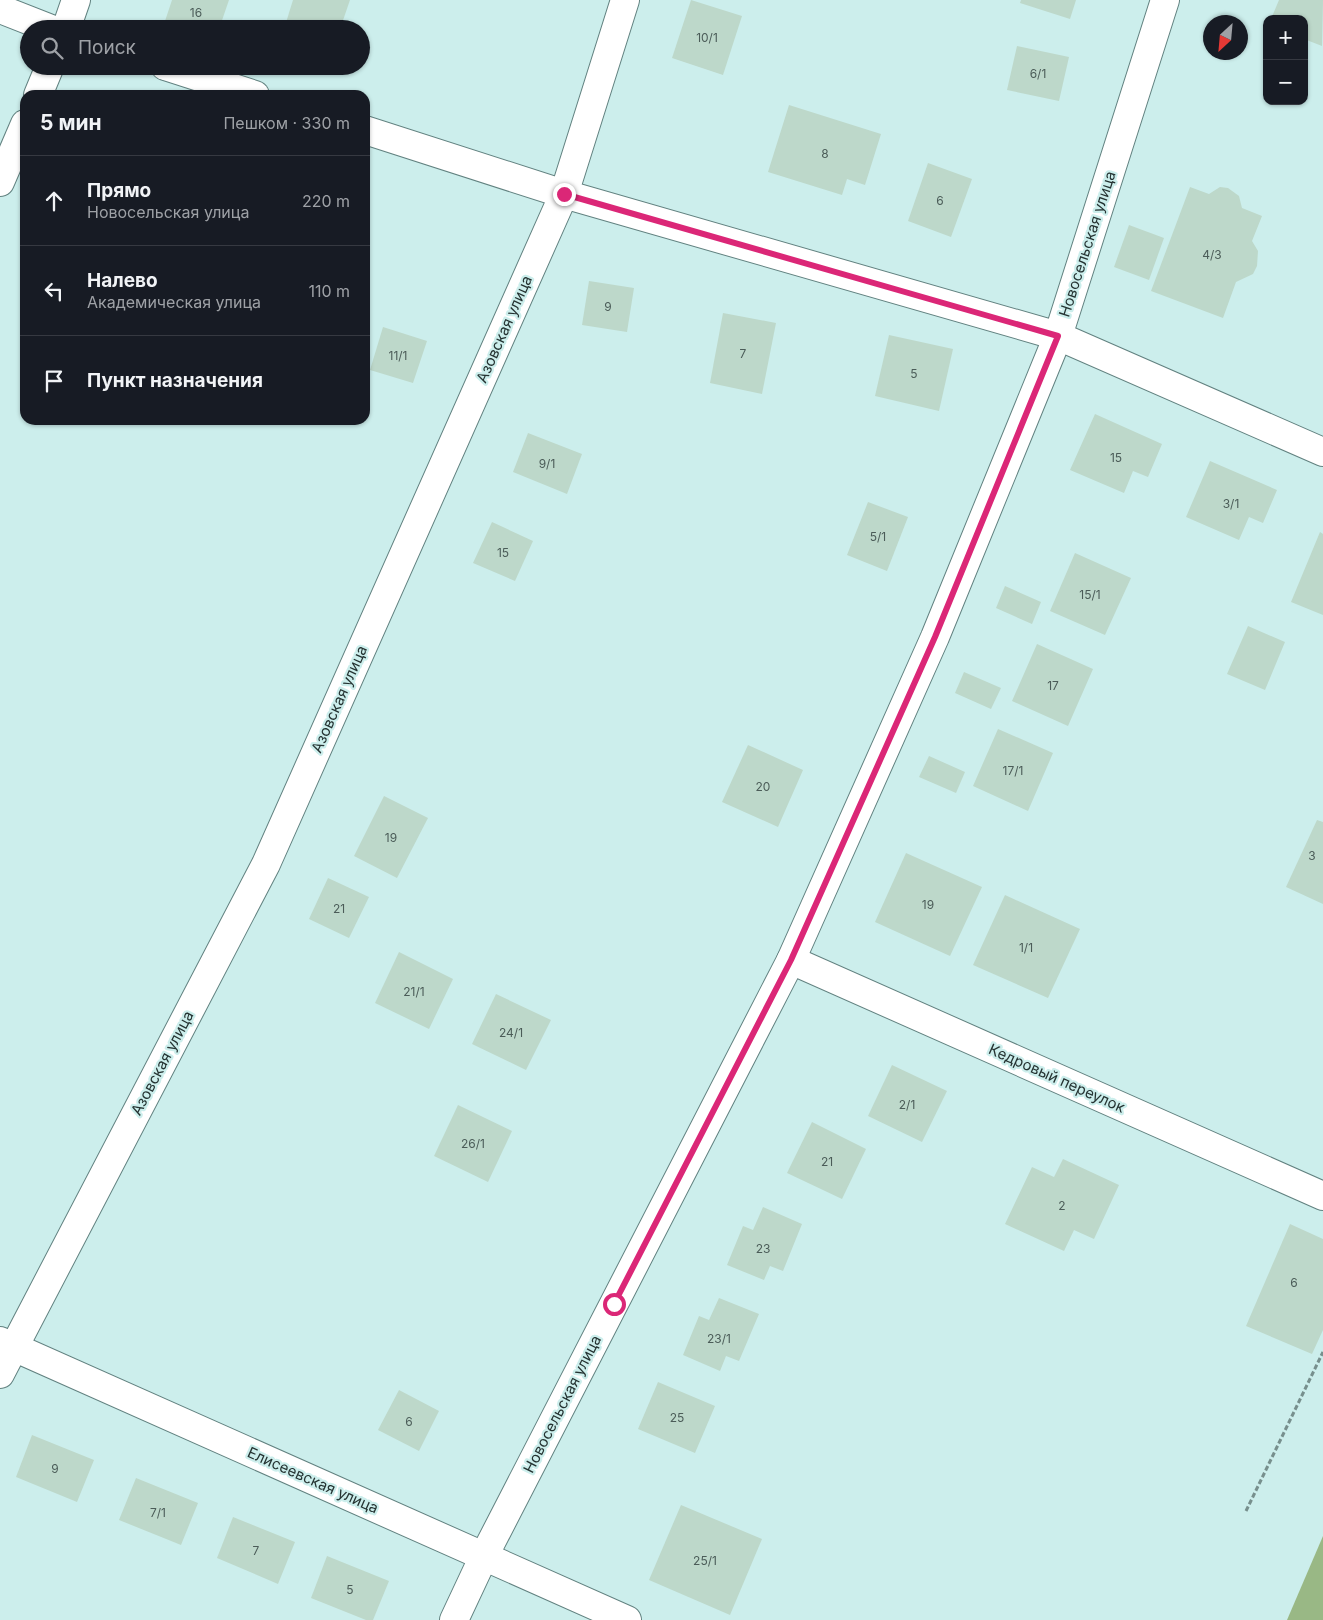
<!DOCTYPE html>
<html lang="ru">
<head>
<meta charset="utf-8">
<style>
  body { margin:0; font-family:Inter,sans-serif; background:#20242c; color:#f1f3f6 }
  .controls { position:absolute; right:15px; top:15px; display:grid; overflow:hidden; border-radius:10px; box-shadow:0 1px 4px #0004 }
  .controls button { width:45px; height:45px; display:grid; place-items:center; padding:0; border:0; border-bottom:1px solid #363941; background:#171b24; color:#f1f3f6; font:25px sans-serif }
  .compass { position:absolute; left:1203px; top:15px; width:45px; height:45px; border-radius:50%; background:#171b24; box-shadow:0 1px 4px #0004; rotate:206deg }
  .stop { position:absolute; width:15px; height:15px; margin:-11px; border:4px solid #db2777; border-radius:50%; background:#fff }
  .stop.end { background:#db2777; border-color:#fff; box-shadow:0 1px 5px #0008 }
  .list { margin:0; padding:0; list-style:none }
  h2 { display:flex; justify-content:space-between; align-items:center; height:65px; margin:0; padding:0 20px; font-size:21px }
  h2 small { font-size:16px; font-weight:400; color:#9ea1a6 }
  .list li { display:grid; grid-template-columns:32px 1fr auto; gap:15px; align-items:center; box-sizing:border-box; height:90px; padding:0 20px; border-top:1px solid #363941 }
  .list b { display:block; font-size:19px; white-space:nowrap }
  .list p { margin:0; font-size:16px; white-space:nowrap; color:#9ea1a6 }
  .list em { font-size:16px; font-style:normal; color:#9ea1a6 }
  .icon { flex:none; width:28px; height:28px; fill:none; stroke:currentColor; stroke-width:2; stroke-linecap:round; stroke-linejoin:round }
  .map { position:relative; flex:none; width:1323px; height:1620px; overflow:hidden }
  .search { position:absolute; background:#171b24; box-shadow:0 1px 4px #0004; left:20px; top:20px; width:350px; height:55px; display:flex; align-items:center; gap:12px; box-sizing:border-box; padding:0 18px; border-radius:28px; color:#9ea1a6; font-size:19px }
  .panel { position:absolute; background:#171b24; box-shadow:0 1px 4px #0004; left:20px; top:90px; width:350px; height:335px; border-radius:15px }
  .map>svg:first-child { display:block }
</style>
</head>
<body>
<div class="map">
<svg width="1323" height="1620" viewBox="0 0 1323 1620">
  <rect width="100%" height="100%" fill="#cceeec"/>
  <polygon fill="#99b885" points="1323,1536 1323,1620 1287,1620"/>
  <g fill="#bdd8ca">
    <polygon points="172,0 229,0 219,29 178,29 164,24"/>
    <polygon points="293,0 350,0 340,29 284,29"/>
    <polygon points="691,0 742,16 723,75 672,58"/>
    <polygon points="1021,0 1076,0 1070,19 1020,3"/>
    <polygon points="1279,0 1323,0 1322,46 1304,39 1304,19 1271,19"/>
    <polygon points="1017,46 1069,57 1059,101 1007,90"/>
    <polygon points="789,105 881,134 865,185 847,179 842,195 768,172"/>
    <polygon points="928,163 972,179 951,237 908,221"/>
    <polygon points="1190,187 1209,194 1220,187 1228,188 1239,196 1242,208 1262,216 1252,241 1258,251 1257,266 1253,274 1236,282 1223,318 1151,291"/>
    <polygon points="1129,225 1164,238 1149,280 1114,267"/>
    <polygon points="589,281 634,288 627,332 582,325"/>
    <polygon points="723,313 776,323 762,394 710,383"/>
    <polygon points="383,327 427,341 413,383 370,370"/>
    <polygon points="889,335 953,349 939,411 875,396"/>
    <polygon points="1095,414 1162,444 1148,477 1133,471 1124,493 1070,470"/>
    <polygon points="528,433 582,454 567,494 513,472"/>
    <polygon points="1210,461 1277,490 1263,523 1249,517 1239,540 1186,517"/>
    <polygon points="868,502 908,517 887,571 847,555"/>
    <polygon points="492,522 533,541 515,581 473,563"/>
    <polygon points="1320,532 1323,534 1323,615 1291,602"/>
    <polygon points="1075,553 1131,578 1105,635 1050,611"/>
    <polygon points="1005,586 1041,602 1032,624 996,608"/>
    <polygon points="1248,626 1285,642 1265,690 1227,674"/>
    <polygon points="1037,644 1093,669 1068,726 1012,701"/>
    <polygon points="964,672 1001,688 991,709 955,693"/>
    <polygon points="998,729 1053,753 1028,811 973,786"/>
    <polygon points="748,745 803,770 778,827 722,802"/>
    <polygon points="929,756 965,772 956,793 919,777"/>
    <polygon points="384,796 428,818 397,878 354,856"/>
    <polygon points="1317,820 1323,822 1323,904 1286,887"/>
    <polygon points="906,853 982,887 950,956 875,922"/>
    <polygon points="328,878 369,897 349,938 309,919"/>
    <polygon points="1005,895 1080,929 1048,998 973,965"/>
    <polygon points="399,952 453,979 429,1029 375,1003"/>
    <polygon points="496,994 551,1020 526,1070 472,1044"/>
    <polygon points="892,1065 947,1091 922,1142 868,1116"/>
    <polygon points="458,1105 512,1131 488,1182 434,1156"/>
    <polygon points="812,1122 866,1149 842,1199 787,1173"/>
    <polygon points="1063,1159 1119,1185 1094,1239 1074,1230 1064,1251 1005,1224 1032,1167 1054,1177"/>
    <polygon points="763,1207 802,1224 783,1271 770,1266 764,1280 727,1265 743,1226 753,1230"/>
    <polygon points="1290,1224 1323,1239 1323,1330 1312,1354 1246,1326"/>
    <polygon points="719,1298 759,1314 739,1361 726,1356 720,1371 683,1355 699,1316 709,1320"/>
    <polygon points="658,1382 715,1406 695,1453 638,1429"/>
    <polygon points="399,1390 439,1411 419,1451 378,1430"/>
    <polygon points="32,1435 94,1460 77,1502 16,1477"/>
    <polygon points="136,1478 198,1503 181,1545 119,1520"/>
    <polygon points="681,1505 762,1539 730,1615 649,1580"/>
    <polygon points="233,1517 295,1542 278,1584 217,1558"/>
    <polygon points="327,1556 389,1581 373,1620 366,1620 311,1598"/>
  </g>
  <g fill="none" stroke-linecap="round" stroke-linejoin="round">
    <defs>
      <g id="minor">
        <polyline points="0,9 51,29"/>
        <polyline points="66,29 76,0"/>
        <polyline points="165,66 255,95"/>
        <polyline points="38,95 50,66"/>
        <polyline points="365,130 564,194 1058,336 1323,452"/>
        <polyline points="0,182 25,124"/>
        <polyline points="791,960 1323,1196"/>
        <polyline points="0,1341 627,1620"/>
        <polyline points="0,1374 266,864 564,194 625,0"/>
        <polyline points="454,1620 484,1556 791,960 935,637 1058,336 1165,0"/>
      </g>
    </defs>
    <use href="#minor" stroke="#628280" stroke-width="30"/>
    <polyline stroke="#778f8d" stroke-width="3" stroke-dasharray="5 2.5" stroke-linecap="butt" points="1246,1511 1323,1352"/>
    <use href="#minor" stroke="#fff" stroke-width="28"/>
  </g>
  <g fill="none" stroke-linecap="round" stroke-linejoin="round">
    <polyline stroke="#db2777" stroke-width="6" points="564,194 1058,336 935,637 791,960 614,1304"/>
  </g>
  <g text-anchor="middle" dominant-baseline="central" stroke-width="4.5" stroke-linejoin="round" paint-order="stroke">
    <g font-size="12" fill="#4b5c58">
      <text x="196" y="12">16</text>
      <text x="707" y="37">10/1</text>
      <text x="1038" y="73">6/1</text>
      <text x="825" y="153">8</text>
      <text x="940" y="200">6</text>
      <text x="1212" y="254">4/3</text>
      <text x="608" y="306">9</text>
      <text x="743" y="353">7</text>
      <text x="398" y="355">11/1</text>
      <text x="914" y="373">5</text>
      <text x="1116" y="457">15</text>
      <text x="547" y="463">9/1</text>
      <text x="1231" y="503">3/1</text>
      <text x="878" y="536">5/1</text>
      <text x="503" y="552">15</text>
      <text x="1090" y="594">15/1</text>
      <text x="1053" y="685">17</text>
      <text x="1013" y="770">17/1</text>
      <text x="763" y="786">20</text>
      <text x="391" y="837">19</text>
      <text x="1312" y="855">3</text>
      <text x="928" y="904">19</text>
      <text x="339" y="908">21</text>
      <text x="1026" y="947">1/1</text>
      <text x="414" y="991">21/1</text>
      <text x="511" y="1032">24/1</text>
      <text x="907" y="1104">2/1</text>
      <text x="473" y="1143">26/1</text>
      <text x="827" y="1161">21</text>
      <text x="1062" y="1205">2</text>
      <text x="763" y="1248">23</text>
      <text x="1294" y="1282">6</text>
      <text x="719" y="1338">23/1</text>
      <text x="677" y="1417">25</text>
      <text x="409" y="1421">6</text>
      <text x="55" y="1468">9</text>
      <text x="158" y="1512">7/1</text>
      <text x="256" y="1550">7</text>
      <text x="705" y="1560">25/1</text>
      <text x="350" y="1589">5</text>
    </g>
    <g font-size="15" fill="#253332" stroke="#cceeec">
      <text transform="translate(1087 244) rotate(-72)">Новосельская улица</text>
      <text transform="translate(504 329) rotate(-66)">Азовская улица</text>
      <text transform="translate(339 699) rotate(-66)">Азовская улица</text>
      <text transform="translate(162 1063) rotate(-62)">Азовская улица</text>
      <text transform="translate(1057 1078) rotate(24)">Кедровый переулок</text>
      <text transform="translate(562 1404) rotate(-63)">Новосельская улица</text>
      <text transform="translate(313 1480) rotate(24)">Елисеевская улица</text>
    </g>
  </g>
</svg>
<div class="controls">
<button>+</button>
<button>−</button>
</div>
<svg class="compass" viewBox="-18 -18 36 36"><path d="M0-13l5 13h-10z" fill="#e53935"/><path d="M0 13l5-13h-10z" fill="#9ea1a6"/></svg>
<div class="stop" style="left:614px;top:1304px"></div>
<div class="stop end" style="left:564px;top:194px"></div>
<div class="search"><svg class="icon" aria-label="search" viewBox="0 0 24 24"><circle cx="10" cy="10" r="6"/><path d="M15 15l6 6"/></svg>Поиск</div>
<section class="panel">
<h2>5 мин<small>Пешком · 330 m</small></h2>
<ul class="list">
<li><svg class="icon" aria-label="ahead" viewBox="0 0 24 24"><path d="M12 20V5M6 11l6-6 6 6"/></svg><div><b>Прямо</b><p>Новосельская улица</p></div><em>220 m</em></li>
<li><svg class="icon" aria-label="left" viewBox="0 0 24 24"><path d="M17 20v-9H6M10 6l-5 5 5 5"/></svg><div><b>Налево</b><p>Академическая улица</p></div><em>110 m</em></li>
<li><svg class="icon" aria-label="arrive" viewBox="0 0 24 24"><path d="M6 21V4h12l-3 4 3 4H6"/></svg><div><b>Пункт назначения</b></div></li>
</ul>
</section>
</div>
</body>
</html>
